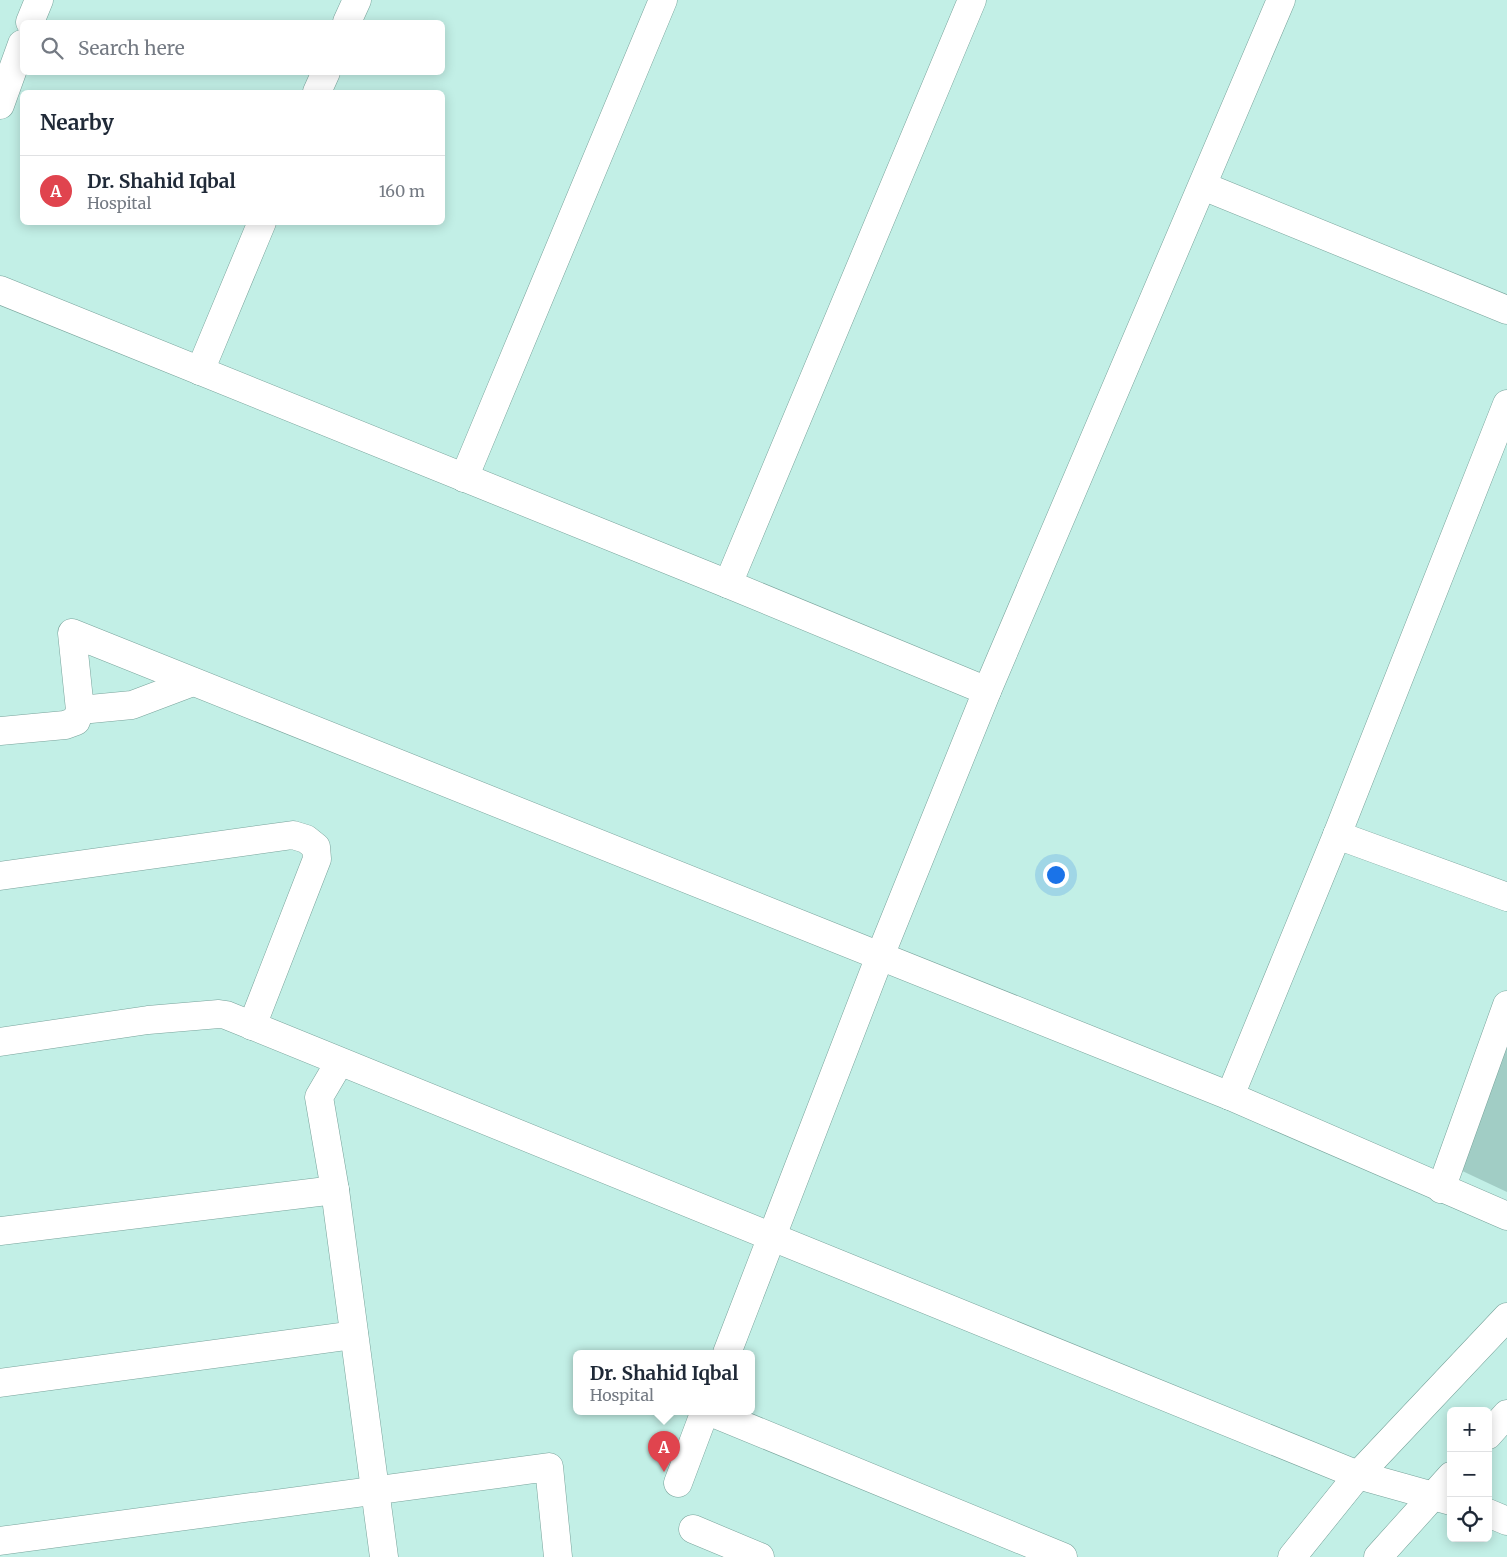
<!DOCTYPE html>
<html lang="en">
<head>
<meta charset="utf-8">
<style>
  body { margin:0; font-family:Merriweather,serif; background:#f2f2f3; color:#1f2937 }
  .controls { position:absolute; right:15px; bottom:15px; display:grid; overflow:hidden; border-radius:8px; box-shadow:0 2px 12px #0003 }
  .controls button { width:45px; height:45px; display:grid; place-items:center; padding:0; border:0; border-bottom:1px solid #e0e1e3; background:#fff; color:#1f2937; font:25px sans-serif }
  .you { position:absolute; left:1055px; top:874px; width:18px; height:18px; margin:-12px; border:4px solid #fff; border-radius:50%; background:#1a73e8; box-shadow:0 0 0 8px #1a73e833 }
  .badge { display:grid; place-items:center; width:32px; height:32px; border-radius:50%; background:#d14164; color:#fff; font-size:16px; font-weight:700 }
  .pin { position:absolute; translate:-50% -41px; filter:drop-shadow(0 1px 2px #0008) }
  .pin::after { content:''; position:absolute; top:26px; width:18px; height:15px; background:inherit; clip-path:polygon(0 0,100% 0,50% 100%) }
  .popup { position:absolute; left:573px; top:1350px; width:182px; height:65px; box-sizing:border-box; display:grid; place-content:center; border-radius:8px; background:#fff; filter:drop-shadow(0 1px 4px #0005); font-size:16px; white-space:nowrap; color:#747a83 }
  .popup b { font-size:19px; color:#1f2937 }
  .popup::after { content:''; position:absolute; left:50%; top:100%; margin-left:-10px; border:10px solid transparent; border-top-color:#fff }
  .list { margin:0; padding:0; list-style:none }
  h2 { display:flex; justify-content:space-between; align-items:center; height:65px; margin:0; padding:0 20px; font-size:21px }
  h2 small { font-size:16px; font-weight:400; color:#747a83 }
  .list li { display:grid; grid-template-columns:32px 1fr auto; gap:15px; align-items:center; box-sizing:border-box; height:70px; padding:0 20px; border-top:1px solid #e0e1e3 }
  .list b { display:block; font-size:19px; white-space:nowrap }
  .list p { margin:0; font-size:16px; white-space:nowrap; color:#747a83 }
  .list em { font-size:16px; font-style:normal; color:#747a83 }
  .icon { flex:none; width:28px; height:28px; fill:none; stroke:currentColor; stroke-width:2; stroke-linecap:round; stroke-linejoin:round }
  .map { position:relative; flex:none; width:1507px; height:1557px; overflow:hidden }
  .search { position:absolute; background:#fff; box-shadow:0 2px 12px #0003; left:20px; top:20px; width:425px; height:55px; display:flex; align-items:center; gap:12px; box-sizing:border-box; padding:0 18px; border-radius:8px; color:#747a83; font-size:19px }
  .panel { position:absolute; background:#fff; box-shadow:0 2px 12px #0003; left:20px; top:90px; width:425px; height:135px; border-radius:8px }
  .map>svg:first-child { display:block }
</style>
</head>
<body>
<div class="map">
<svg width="1507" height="1557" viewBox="0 0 1507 1557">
  <rect width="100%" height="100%" fill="#c2efe6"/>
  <polygon fill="#a1cdc5" points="1507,1041 1507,1192 1456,1168"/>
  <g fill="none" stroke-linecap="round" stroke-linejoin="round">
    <defs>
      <g id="minor">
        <polyline points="30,22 39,0"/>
        <polyline points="347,22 357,0"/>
        <polyline points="317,92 326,72"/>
        <polyline points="0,105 22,44"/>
        <polyline points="1203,186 1507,310"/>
        <polyline points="0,290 728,584 987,691"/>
        <polyline points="200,371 262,222"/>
        <polyline points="464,478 663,0"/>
        <polyline points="728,584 972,0"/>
        <polyline points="80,710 132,705 193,682"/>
        <polyline points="0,731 65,725 76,721 80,710 72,633 1230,1096 1507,1216"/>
        <polyline points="1337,835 1507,897"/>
        <polyline points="0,876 293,835 306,839 316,847 317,859 252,1026"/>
        <polyline points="0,1042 148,1020 219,1014 226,1015 1358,1475 1451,1501"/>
        <polyline points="339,1063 319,1097 335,1190 384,1557"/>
        <polyline points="1230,1096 1337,835 1507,404"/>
        <polyline points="1441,1189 1507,1005"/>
        <polyline points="0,1231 335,1190"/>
        <polyline points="727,1353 880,956 987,691 1281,0"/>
        <polyline points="0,1383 354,1335"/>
        <polyline points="708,1411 1063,1557"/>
        <polyline points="1488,1435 1507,1414"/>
        <polyline points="678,1483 705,1411"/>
        <polyline points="1488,1513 1507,1521"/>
        <polyline points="693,1529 760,1557"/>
        <polyline points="0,1541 549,1467 558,1557"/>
        <polyline points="1292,1557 1358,1475 1507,1317"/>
        <polyline points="1378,1557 1451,1476"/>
      </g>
    </defs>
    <use href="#minor" stroke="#78a39b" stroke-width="29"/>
    <use href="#minor" stroke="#fff" stroke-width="28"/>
  </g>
</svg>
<div class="controls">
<button>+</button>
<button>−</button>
<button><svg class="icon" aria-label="locate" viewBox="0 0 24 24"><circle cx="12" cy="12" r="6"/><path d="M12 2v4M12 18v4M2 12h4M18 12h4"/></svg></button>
</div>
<div class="you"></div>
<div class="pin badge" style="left:664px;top:1472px;background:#e0444e">A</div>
<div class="popup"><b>Dr. Shahid Iqbal</b>Hospital</div>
<div class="search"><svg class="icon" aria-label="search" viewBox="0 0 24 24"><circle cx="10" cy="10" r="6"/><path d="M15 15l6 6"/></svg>Search here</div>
<section class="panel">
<h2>Nearby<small></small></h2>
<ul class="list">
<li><span class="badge" style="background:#e0444e">A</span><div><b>Dr. Shahid Iqbal</b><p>Hospital</p></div><em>160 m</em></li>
</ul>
</section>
</div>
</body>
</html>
